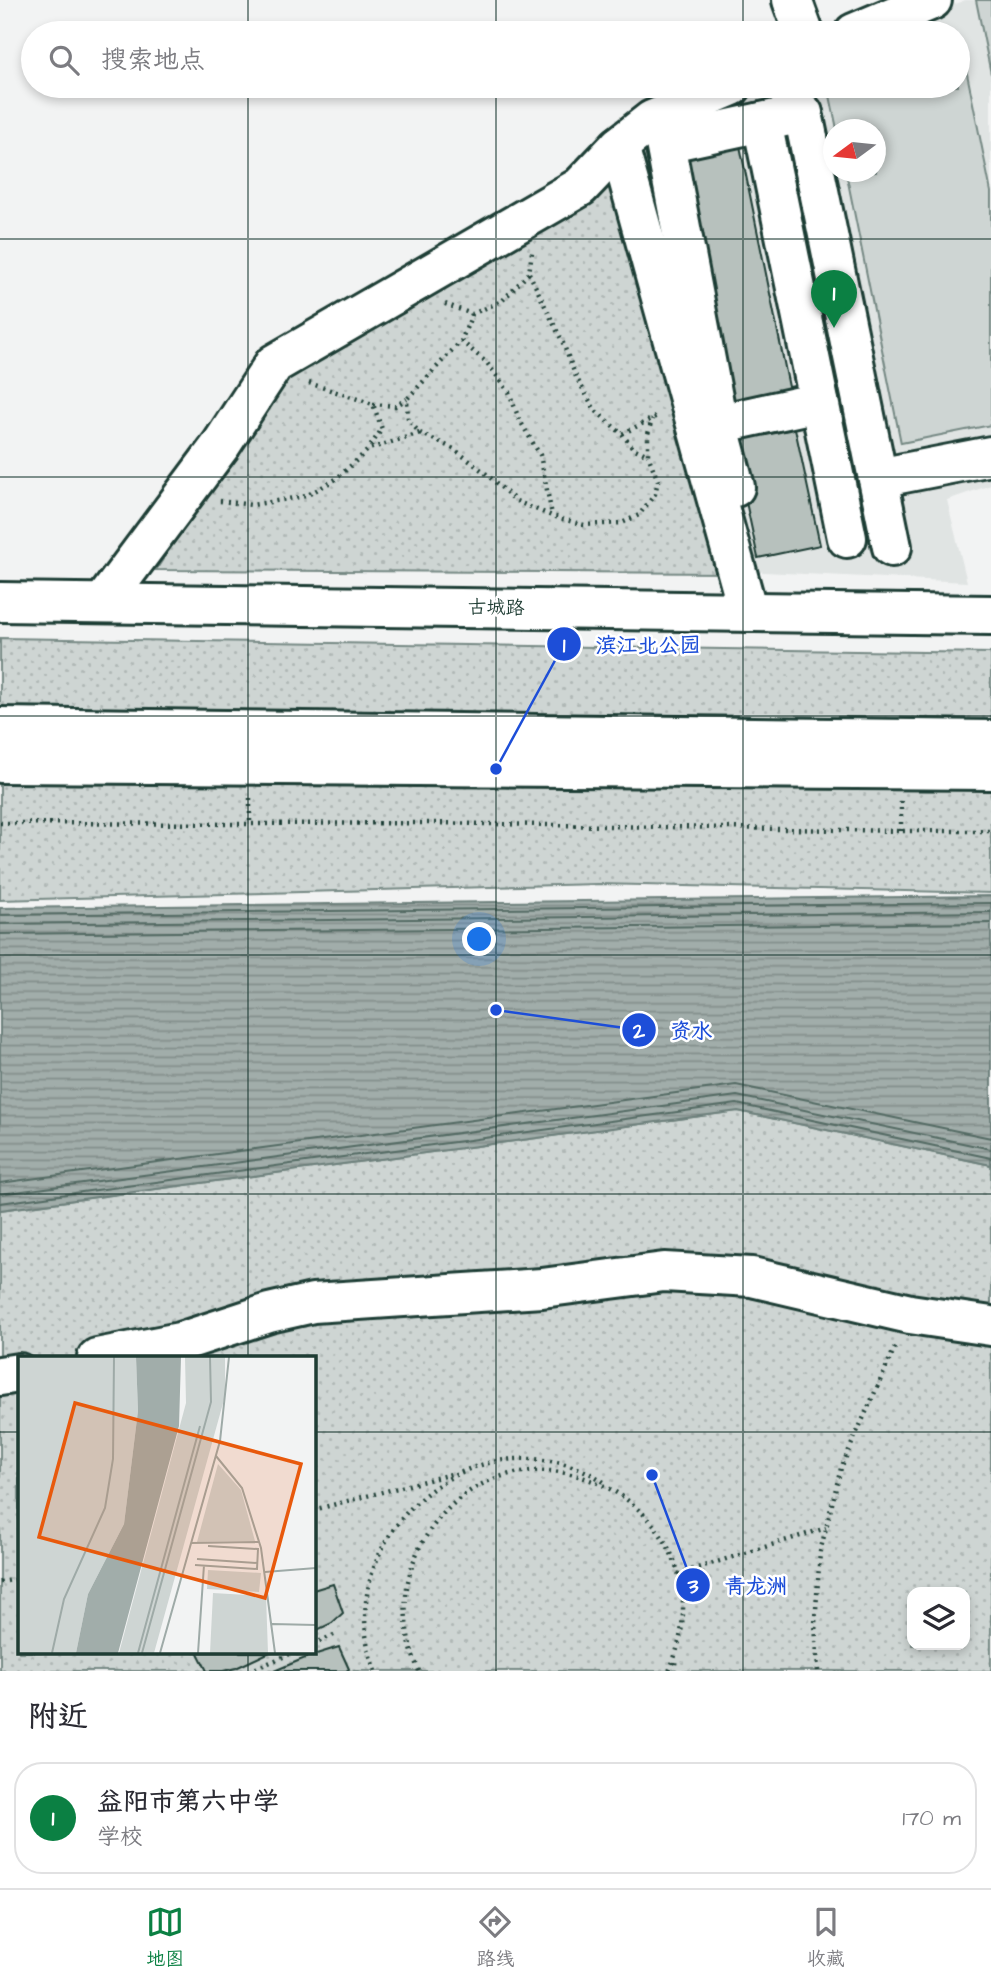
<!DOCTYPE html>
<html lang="zh">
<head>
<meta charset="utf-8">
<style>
  body { margin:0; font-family:"Architects Daughter","LXGW WenKai TC",sans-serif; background:#f7f7f7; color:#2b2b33 }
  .controls { position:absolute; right:21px; bottom:21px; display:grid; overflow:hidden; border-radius:14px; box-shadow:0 4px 10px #0003 }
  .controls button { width:63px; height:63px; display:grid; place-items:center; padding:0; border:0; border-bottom:2px solid #e1e1e2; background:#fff; color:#2b2b33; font:35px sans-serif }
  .compass { position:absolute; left:823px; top:119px; width:63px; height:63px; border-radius:50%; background:#fff; box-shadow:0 4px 10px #0003; rotate:255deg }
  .you { position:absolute; left:480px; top:940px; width:24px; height:24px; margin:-18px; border:5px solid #fff; border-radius:50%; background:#1a73e8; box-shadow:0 0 0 10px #1a73e833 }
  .badge { display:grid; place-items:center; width:46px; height:46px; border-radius:50%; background:#0b8043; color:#fff; font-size:23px; font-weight:700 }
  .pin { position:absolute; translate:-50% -58px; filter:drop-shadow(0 2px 4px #0008) }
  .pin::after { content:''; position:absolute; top:37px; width:24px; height:21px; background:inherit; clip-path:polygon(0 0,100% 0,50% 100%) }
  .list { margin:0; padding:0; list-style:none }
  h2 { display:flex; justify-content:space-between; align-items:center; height:91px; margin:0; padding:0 28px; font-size:30px }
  h2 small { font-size:23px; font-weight:400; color:#7c7c81 }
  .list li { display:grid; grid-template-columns:46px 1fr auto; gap:21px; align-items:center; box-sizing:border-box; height:112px; margin:0 14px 14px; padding:0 14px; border:2px solid #e1e1e2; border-radius:28px }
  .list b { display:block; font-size:26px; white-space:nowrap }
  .list p { margin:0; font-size:23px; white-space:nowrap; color:#7c7c81 }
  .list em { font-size:23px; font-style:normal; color:#7c7c81 }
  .icon { flex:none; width:38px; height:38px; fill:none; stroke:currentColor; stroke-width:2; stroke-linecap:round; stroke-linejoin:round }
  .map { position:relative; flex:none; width:991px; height:1671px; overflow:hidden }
  .search { position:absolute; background:#fff; box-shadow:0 4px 10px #0003; left:21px; right:21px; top:21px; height:77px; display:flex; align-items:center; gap:18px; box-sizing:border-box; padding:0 24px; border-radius:38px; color:#7c7c81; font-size:26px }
  .sheet { height:217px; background:#fff }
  nav { display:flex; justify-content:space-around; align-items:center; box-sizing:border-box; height:98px; border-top:2px solid #e1e1e2; background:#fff; font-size:19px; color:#7c7c81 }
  nav a { display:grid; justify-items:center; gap:4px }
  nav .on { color:#0b8043 }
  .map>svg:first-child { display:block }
</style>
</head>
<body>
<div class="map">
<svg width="991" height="1671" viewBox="0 0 991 1671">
  <defs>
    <pattern id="grass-dots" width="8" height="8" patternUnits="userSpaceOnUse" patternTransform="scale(1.75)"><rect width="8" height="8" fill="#ced5d3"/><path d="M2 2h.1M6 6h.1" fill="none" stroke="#b0b8b6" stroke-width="1.8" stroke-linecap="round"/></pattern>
    <pattern id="water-rules" width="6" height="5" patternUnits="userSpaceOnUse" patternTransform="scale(1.75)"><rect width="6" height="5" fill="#a1adaa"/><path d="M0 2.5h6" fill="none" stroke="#838e8b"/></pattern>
  </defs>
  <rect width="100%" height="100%" fill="#f2f3f3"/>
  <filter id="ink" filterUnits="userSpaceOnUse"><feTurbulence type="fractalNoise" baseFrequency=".0143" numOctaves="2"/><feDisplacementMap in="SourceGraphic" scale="14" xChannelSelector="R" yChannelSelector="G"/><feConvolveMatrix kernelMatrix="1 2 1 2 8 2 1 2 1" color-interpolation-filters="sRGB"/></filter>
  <g filter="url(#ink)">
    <path fill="#e0e4e3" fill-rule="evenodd" d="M965,0H991V485L947,500L967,582L745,571L633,169L648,141L772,86H958V33H890ZM834,130H876V172H834Z"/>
    <g fill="url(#grass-dots)" stroke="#768984" stroke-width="2" fill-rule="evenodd">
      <polygon points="619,173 731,573 156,570 288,367"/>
      <polygon points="0,638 991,653 991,893 598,884 0,900"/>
      <path d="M738,1111L991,1165V1671H0V1210ZM19,1358H313V1652H19ZM912,1592H965V1645H912Z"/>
    </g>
    <g fill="#ced5d3" stroke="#768984" stroke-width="2">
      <polygon points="976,0 991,0 991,74"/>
      <polygon points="962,49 991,192 991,425 901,443 846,172 876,172 876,130 837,129 828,86 958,86 958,50"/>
    </g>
    <polygon fill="url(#water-rules)" stroke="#6d807b" stroke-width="2" points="991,896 991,1165 738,1111 0,1210 0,908"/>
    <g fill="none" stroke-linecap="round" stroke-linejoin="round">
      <g stroke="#536a63" stroke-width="2">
        <polyline points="0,915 991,903"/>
        <polyline points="0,924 991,912"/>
        <polyline points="0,934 991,923"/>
        <polyline points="0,1183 736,1085 991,1138"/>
        <polyline points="0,1194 737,1096 991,1149"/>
        <polyline points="0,1203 737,1104 991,1158"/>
      </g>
    </g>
    <g fill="#b7c1bd" stroke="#1f3d34" stroke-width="2">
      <polygon points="738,136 790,392 727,405 675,149"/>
      <polygon points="793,419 820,545 758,558 731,432"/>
      <polygon points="333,1584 343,1613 332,1623 313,1632 313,1590"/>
      <polygon points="339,1647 349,1669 346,1671 274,1671 310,1656"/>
      <polygon points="199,1652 270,1652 236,1668 223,1671 207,1671 198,1653"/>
    </g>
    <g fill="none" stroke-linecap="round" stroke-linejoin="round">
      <defs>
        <g id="minor">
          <polyline points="792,0 804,33"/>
          <polyline points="854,33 932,0"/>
          <polyline points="762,122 847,538"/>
          <polyline points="619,146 748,612"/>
          <polyline points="718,424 819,402"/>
          <polyline points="878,478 991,456"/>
          <polyline points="735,487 718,424 665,143 803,113 892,547"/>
          <polyline points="0,602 991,615"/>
          <polyline points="103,603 221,445 274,364 580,187 619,146 652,120 732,86"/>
          <polyline points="0,727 991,740"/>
          <polyline points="0,763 991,770"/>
          <polyline points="97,1358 180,1342 269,1313 313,1303 542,1288 664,1272 752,1277 910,1314 991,1326"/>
          <polyline points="0,1376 19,1373"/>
        </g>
      </defs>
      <use href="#minor" stroke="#1f3d34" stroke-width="44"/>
      <g stroke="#1f3d34" stroke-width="4.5" stroke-dasharray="2 5" stroke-linecap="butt">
        <polyline points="529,273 563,343 576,377 595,410 622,434 659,415"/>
        <polyline points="445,304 472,314 502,301 529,273 532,252"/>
        <polyline points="472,314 461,341 407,399 408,420 420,433 454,449 484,472 516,501 552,516 584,525 622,523 639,515 655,494 658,481 648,455"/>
        <polyline points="461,341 487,363 509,392 519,419 540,455 552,515"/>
        <polyline points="309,383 373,404 382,429 369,448"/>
        <polyline points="373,404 395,406 407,399"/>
        <polyline points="622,434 633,448 648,455 648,434 652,419"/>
        <polyline points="220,501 252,505 306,496 336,479 369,449 420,433"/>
        <polyline points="250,798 250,824"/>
        <polyline points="0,823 250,824 431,823 901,831 991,831"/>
        <polyline points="901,831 901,800"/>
        <polyline points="313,1510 455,1473"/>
        <polyline points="678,1574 826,1528"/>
        <polyline points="0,1582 19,1579"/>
        <polyline points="313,1644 334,1635"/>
        <polyline points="249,1671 295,1652"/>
        <path d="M375,1671C335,1568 422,1454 530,1459C557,1460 584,1467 605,1483"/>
        <path d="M419,1671C401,1630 400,1583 422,1543C511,1388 742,1506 669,1671"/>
        <polyline points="674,1671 676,1658"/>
        <polyline points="818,1671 815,1624 820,1552 841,1468 897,1343"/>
      </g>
      <use href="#minor" stroke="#fff" stroke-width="38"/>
    </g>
  </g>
  <path fill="none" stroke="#1f3d34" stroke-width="2" stroke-opacity="0.55" d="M248,0V33M496,0V33M743,0V33M248,86V1358M496,86V1671M743,86V1671M0,239H991M0,477H991M0,716H991M0,955H991M0,1194H991M0,1432H19M313,1432H991M248,1652V1671"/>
  <g text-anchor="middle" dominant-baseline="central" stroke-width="5" stroke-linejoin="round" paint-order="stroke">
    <g font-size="19" fill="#1f3d34" stroke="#fff">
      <text transform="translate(496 608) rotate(1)">古城路</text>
    </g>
  </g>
  <g transform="translate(18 1356)">
    <rect width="298" height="298" fill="#f2f3f3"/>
    <path d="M0,1H118L120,55L106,168L70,238L58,297H0ZM167,1H207V40L136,297H101L168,47ZM200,108L223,134L237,185L179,186Z" fill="#ced5d3"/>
    <path d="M190,214L243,217L241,236L189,233ZM195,237L248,240L250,297H192Z" fill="#ced5d3"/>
    <path d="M118,1H163L161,70L100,297H58L70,238L106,168L120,55Z" fill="#a1adaa"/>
    <path fill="none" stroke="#9eaaa7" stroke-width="2" d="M198,100L224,132L243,192L257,297M173,187L241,186M179,203L239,207M177,209L239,213L240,193L190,190M247,216L298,212M254,268L298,269M34,297L46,243L87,152L95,103L96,1M120,297L182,70M124,297L193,46L192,1M142,297L202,85L211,1M180,297L186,209"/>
    <path fill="#e8590c" fill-opacity="0.15" stroke="#e8590c" stroke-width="3.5" d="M57,47L283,108L247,242L21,181Z"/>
    <rect width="298" height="298" fill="none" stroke="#1f3d34" stroke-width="3.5"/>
  </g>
  <path fill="none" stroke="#1d4ed8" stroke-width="2.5" d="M496 769L564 644M496 1010L639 1030M652 1475L693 1585"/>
  <g fill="#1d4ed8" stroke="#fff" stroke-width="2.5">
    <circle cx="496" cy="769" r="7"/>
    <circle cx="496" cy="1010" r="7"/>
    <circle cx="652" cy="1475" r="7"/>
    <circle cx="564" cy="644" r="18"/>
    <circle cx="639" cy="1030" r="18"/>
    <circle cx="693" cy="1585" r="18"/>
  </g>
  <g font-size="21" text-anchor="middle" font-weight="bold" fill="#fff">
    <text x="564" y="652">1</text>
    <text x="639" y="1038">2</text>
    <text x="693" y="1593">3</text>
  </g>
  <g font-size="21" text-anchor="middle" font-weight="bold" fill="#1d4ed8" stroke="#fff" stroke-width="5" stroke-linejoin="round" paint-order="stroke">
    <text x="648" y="652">滨江北公园</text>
    <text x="691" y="1038">资水</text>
    <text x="756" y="1593">青龙洲</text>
  </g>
</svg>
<div class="controls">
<button><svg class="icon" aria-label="layers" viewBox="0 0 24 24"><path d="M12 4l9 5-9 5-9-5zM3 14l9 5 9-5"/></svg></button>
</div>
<svg class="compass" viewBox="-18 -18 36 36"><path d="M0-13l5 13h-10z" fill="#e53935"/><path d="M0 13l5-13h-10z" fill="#7c7c81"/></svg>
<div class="you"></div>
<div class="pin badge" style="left:834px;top:328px">1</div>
<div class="search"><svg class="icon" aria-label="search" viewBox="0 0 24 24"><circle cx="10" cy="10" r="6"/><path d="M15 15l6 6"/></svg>搜索地点</div>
</div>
<section class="sheet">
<h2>附近<small></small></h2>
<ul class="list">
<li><span class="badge">1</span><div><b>益阳市第六中学</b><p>学校</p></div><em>170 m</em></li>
</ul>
</section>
<nav>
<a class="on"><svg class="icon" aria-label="map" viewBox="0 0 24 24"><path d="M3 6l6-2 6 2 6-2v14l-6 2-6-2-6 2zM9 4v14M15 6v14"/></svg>地图</a>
<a><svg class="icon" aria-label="directions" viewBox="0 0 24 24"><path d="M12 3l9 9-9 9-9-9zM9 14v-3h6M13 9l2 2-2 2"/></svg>路线</a>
<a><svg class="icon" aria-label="saved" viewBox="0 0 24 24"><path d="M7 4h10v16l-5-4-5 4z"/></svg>收藏</a>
</nav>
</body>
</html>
